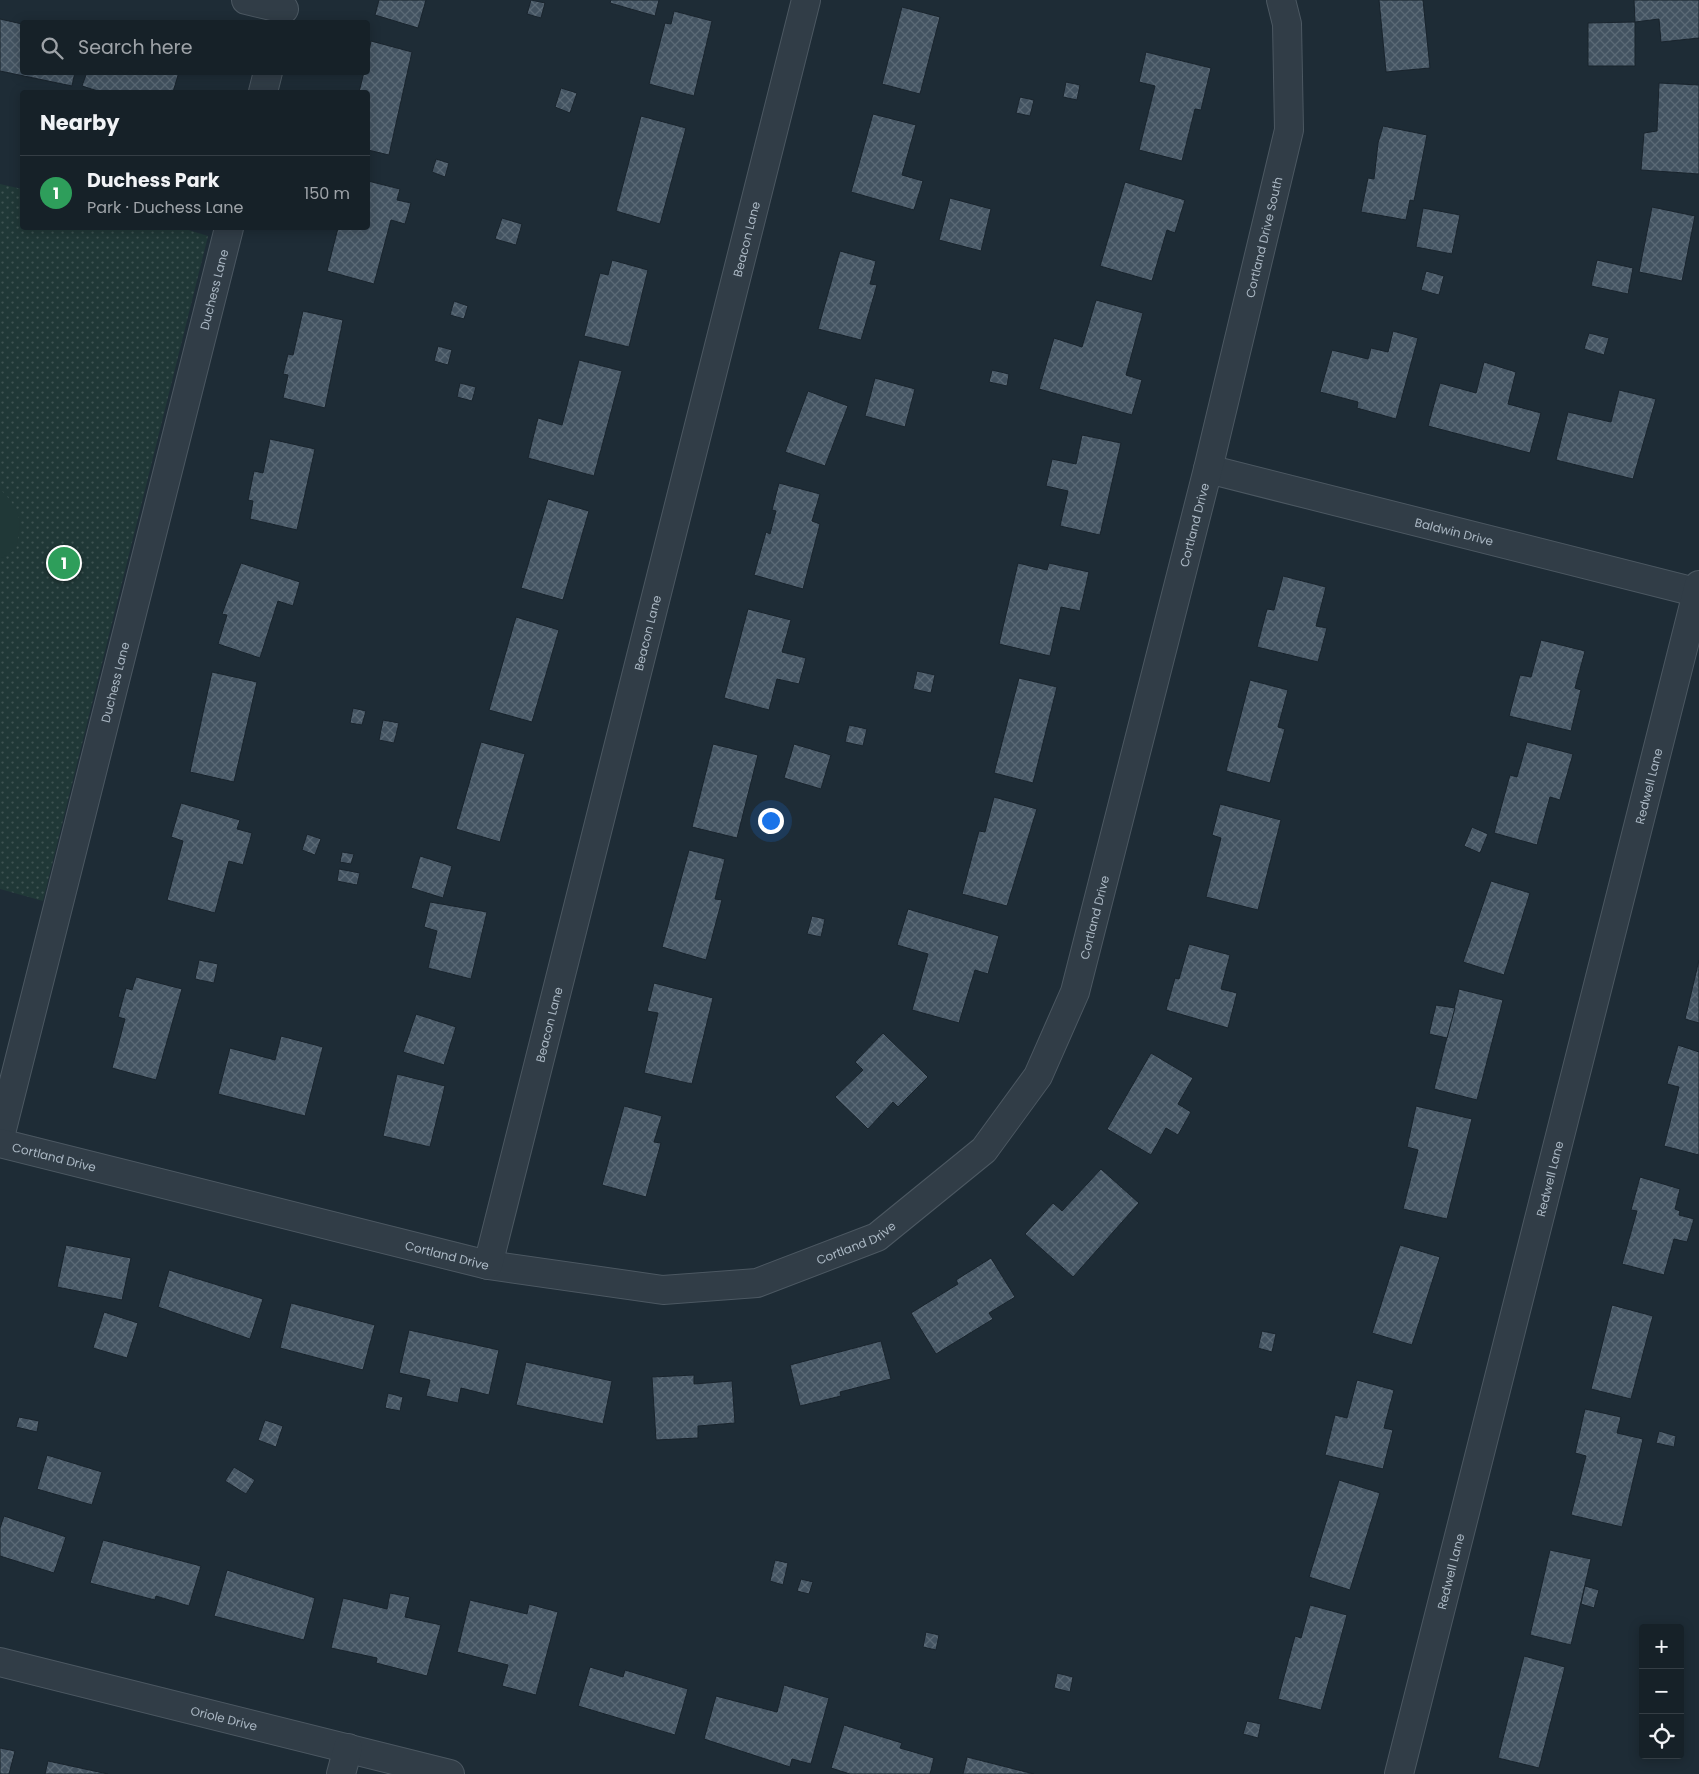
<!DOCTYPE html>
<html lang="en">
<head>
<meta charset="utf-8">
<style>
  body { margin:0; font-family:Poppins,sans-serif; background:#1f2930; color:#f1f3f6 }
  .controls { position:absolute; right:15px; bottom:15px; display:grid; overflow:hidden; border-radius:5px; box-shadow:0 2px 12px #0003 }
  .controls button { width:45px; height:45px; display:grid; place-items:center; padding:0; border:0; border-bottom:1px solid #353e45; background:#162128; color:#f1f3f6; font:25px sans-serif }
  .you { position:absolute; left:770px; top:820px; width:18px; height:18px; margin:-12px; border:4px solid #fff; border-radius:50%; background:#1a73e8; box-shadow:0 0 0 8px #1a73e833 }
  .badge { display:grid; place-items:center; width:32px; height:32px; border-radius:50%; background:#2563eb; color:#fff; font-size:16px; font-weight:700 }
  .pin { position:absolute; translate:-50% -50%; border:2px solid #fff; box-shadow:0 1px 5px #0006 }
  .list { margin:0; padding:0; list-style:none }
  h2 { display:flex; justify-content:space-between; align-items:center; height:65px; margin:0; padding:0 20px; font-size:21px }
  h2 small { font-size:16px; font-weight:400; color:#9ea3a8 }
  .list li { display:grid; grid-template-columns:32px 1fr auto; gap:15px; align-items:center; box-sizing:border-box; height:75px; padding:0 20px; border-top:1px solid #353e45 }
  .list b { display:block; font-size:19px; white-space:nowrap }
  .list p { margin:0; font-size:16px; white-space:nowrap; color:#9ea3a8 }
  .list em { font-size:16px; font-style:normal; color:#9ea3a8 }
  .icon { flex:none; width:28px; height:28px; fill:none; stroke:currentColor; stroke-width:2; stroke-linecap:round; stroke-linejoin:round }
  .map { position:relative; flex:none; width:1699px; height:1774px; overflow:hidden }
  .search { position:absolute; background:#162128; box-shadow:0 2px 12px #0003; left:20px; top:20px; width:350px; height:55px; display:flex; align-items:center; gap:12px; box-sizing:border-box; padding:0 18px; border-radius:5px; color:#9ea3a8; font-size:19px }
  .panel { position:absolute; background:#162128; box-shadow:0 2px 12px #0003; left:20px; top:90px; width:350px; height:140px; border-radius:5px }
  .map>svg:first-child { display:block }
</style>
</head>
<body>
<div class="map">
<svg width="1699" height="1774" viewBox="0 0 1699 1774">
  <defs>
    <pattern id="park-dots" width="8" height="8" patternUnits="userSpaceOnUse" patternTransform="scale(1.25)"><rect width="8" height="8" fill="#203837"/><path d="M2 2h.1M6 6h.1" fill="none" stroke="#3e5352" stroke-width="1.8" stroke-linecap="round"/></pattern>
    <pattern id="building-cross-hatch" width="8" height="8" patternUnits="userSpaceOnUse" patternTransform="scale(1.25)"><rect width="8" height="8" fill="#435361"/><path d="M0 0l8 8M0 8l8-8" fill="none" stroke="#5b6a76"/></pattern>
  </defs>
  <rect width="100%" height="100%" fill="#1e2c36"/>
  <polygon fill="url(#park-dots)" points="0,184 22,189 22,228 182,228 208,236 43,901 0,889"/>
  <path fill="#203837" d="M0,489C22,512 22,518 16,549L0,559Z"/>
  <g fill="url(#building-cross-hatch)" stroke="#19242d">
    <polygon points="379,0 426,0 418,28 375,15"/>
    <polygon points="531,0 545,3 541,18 527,14"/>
    <polygon points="611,0 659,0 655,16 610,3"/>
    <polygon points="1379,0 1423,0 1430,68 1386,72"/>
    <polygon points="1634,0 1699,0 1699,38 1661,42 1659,19 1635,22"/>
    <polygon points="902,7 940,17 920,94 882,84"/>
    <polygon points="674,11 712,21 694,96 649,84 665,23 671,24"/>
    <polygon points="0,19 22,24 22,72 75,72 72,86 0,71"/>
    <polygon points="1635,22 1635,66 1588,66 1588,23"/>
    <polygon points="371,41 412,52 389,155 368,150 368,92 359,92 364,72 368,72 368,56"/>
    <polygon points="1146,52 1211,68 1201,110 1195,109 1182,161 1139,150 1155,86 1139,82"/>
    <polygon points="87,72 179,72 173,92 101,92 82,86"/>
    <polygon points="1066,82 1080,85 1077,100 1063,97"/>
    <polygon points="1659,83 1699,85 1699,174 1641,170 1644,133 1657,131"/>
    <polygon points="561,88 577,93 570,113 555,107"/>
    <polygon points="1020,97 1034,100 1030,116 1016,113"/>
    <polygon points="873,114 916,125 902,175 923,181 914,210 851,192"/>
    <polygon points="641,116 686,128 660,224 616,211"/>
    <polygon points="1383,126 1427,135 1414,201 1410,200 1406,220 1361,212 1368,178 1374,179 1378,143"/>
    <polygon points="436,159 449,163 445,177 432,172"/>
    <polygon points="368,181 400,189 397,200 411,203 405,224 391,220 374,284 327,271 338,228 368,228"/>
    <polygon points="1125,182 1185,200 1175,233 1167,230 1152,281 1100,266"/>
    <polygon points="950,198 991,209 981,251 939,240"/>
    <polygon points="1652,207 1695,216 1682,281 1639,272"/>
    <polygon points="1423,208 1460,215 1452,254 1416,247"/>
    <polygon points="502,218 522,224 516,245 495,239"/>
    <polygon points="840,251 876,261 870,284 877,285 861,340 818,329"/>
    <polygon points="612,260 648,270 629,347 584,336 600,273 608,275"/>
    <polygon points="1597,260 1633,268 1628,294 1591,286"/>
    <polygon points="1426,271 1444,276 1439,295 1421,290"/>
    <polygon points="1096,300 1143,313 1126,375 1142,380 1132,415 1039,389 1054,338 1082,347"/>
    <polygon points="454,301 468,306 464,319 450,315"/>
    <polygon points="303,311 343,320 325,408 283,398 288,375 283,374 288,354 293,355"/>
    <polygon points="1393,331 1418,338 1396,419 1357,408 1358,402 1320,392 1332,350 1368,359 1371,348 1388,352"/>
    <polygon points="1589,333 1609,338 1604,355 1584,349"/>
    <polygon points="438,346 452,350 448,365 434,361"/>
    <polygon points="579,360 622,371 594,476 528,458 538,418 562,425"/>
    <polygon points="1484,362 1516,372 1508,404 1541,413 1530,453 1428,426 1440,383 1476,393"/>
    <polygon points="992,370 1009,374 1007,386 989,382"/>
    <polygon points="875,378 915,389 905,427 865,416"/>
    <polygon points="460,383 476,387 472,401 457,397"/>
    <polygon points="1619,390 1656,399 1633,479 1556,460 1568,412 1611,422"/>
    <polygon points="808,391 848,406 825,466 785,452"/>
    <polygon points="1082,435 1121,443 1100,535 1060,526 1068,491 1046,486 1052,459 1076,464"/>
    <polygon points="270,439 315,449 297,530 250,519 253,501 248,500 254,471 263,473"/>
    <polygon points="779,483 820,494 812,521 820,524 803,589 754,575 766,532 770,534 776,511 772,510"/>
    <polygon points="548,499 589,511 563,600 521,588"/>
    <polygon points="241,563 300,582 293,606 278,601 260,658 218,644 227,615 222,614"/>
    <polygon points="1018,563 1047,570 1049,563 1089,572 1080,611 1061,607 1050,656 999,644"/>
    <polygon points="1283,576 1326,587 1316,626 1327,628 1318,662 1257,647 1267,609 1274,610"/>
    <polygon points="748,609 791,620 782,652 806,658 799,684 777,679 769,710 724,698"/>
    <polygon points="516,617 559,630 532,722 489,710"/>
    <polygon points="1541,640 1585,651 1575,688 1581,690 1571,731 1509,716 1520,675 1531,677"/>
    <polygon points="917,671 935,675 931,693 913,689"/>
    <polygon points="212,672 257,682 234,782 190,772"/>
    <polygon points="1019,678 1057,687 1033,783 994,773"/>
    <polygon points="1250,680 1288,690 1278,727 1285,729 1270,783 1226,771"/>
    <polygon points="353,708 366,711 362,725 350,723"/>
    <polygon points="383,720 399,723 394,743 379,740"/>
    <polygon points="849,725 867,729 863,746 845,742"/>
    <polygon points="481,742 525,754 500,842 456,829"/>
    <polygon points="1527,742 1573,754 1560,800 1550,797 1537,845 1494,833 1510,775 1517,777"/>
    <polygon points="713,744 758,755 737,838 692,827"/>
    <polygon points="794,744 831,755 821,789 784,778"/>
    <polygon points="994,797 1037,809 1007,906 962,894 979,831 985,832"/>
    <polygon points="181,803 240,820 237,829 252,833 243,865 229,861 215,913 167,900 183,841 171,837"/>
    <polygon points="1220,804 1281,820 1258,910 1206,897 1221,838 1212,835"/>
    <polygon points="1472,827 1488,834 1480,853 1464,846"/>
    <polygon points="307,834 321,839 315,855 302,850"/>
    <polygon points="689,850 725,859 715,899 722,900 706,960 662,947"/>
    <polygon points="342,852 354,854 351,864 340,862"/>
    <polygon points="420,856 452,866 443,898 411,888"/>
    <polygon points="339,869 360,873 357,885 337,881"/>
    <polygon points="1491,881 1530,893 1504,975 1463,962"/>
    <polygon points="430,902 487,912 471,979 428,968 437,931 424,927"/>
    <polygon points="908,909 999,936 988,974 975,970 959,1023 912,1010 928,954 897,945"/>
    <polygon points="812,916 825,919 821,937 807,934"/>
    <polygon points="1189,944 1230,955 1221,989 1237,993 1228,1028 1166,1010 1175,978 1179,979"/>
    <polygon points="199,960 218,964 214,983 195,979"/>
    <polygon points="1699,960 1699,1023 1685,1019"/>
    <polygon points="136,977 182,989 156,1080 112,1068 125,1019 118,1017 126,988 132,990"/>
    <polygon points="654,983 713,998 692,1084 644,1073 658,1013 647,1011"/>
    <polygon points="1459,989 1503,1000 1477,1100 1434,1089"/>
    <polygon points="1436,1005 1455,1008 1447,1038 1429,1034"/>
    <polygon points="416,1014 456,1027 444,1065 403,1052"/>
    <polygon points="883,1033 928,1077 898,1107 893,1102 868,1129 835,1097 863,1070 855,1062"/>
    <polygon points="281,1036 323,1047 305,1116 218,1094 230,1048 275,1060"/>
    <polygon points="1678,1045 1699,1052 1699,1155 1664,1146 1679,1087 1667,1084"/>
    <polygon points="1151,1053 1193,1078 1178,1104 1191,1112 1178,1135 1166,1128 1151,1155 1107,1129"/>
    <polygon points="397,1074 445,1086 430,1147 383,1136"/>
    <polygon points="624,1106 662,1116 654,1142 661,1143 646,1197 602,1185"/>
    <polygon points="1416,1106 1472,1119 1447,1219 1403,1209 1418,1150 1407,1147"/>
    <polygon points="1101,1169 1139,1203 1073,1277 1025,1234 1053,1203 1062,1211"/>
    <polygon points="1640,1177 1680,1189 1675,1209 1680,1211 1679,1215 1694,1219 1687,1242 1674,1239 1664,1275 1622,1264 1637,1211 1631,1210"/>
    <polygon points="66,1245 131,1258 122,1300 57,1287"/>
    <polygon points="1400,1245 1440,1257 1412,1345 1372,1333"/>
    <polygon points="991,1258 1015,1297 989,1313 993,1319 936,1354 911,1313 958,1284 956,1280"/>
    <polygon points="169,1270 263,1299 250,1339 158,1307"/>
    <polygon points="291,1303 375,1325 363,1370 280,1348"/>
    <polygon points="1612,1305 1653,1316 1631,1399 1591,1389"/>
    <polygon points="104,1312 138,1323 127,1358 93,1348"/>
    <polygon points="409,1330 499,1350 489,1395 461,1388 458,1403 426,1396 430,1380 399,1373"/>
    <polygon points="1262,1331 1276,1334 1272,1352 1258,1348"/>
    <polygon points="881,1341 891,1379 840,1392 841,1396 800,1406 790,1365"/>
    <polygon points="526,1362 612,1381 603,1424 516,1405"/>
    <polygon points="694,1375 694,1384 732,1381 735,1423 698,1426 698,1438 656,1440 652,1377"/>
    <polygon points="1357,1380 1394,1390 1384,1428 1393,1430 1383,1469 1325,1455 1335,1415 1347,1418"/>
    <polygon points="388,1393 403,1397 400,1411 385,1408"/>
    <polygon points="1585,1409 1621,1417 1617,1433 1643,1439 1622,1527 1571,1515 1586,1456 1575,1453"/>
    <polygon points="19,1417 39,1421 37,1432 16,1427"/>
    <polygon points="265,1420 283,1426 276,1447 258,1440"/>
    <polygon points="1659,1431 1676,1436 1674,1447 1656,1443"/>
    <polygon points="47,1455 102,1472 92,1505 37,1489"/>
    <polygon points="234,1467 255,1480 246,1494 225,1481"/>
    <polygon points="1339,1480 1380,1493 1350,1590 1309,1577"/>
    <polygon points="4,1516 66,1537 54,1573 0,1556 0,1528"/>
    <polygon points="103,1540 201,1566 189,1606 156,1596 155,1600 90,1583"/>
    <polygon points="1550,1550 1591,1559 1571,1645 1530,1635"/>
    <polygon points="775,1560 788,1563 783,1585 770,1581"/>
    <polygon points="227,1570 315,1598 304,1640 214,1616"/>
    <polygon points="801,1579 813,1582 809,1594 797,1591"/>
    <polygon points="1585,1586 1599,1590 1594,1608 1581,1604"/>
    <polygon points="390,1593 410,1597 405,1617 441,1625 427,1676 376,1663 377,1658 331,1648 343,1598 387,1609"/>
    <polygon points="470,1600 527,1614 529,1604 558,1612 536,1695 502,1686 508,1665 457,1652"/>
    <polygon points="1310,1605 1347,1615 1321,1710 1278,1699 1295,1636 1301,1638"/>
    <polygon points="926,1632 939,1635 936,1650 923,1647"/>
    <polygon points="1524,1656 1565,1667 1539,1768 1498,1758"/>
    <polygon points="590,1667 623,1677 625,1670 688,1689 675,1735 578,1706"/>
    <polygon points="1057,1673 1073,1677 1070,1692 1054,1688"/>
    <polygon points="784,1685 829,1698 811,1764 792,1759 790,1767 704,1739 716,1696 777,1712"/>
    <polygon points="1247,1721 1261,1724 1258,1738 1243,1734"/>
    <polygon points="844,1725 902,1743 900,1748 934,1758 930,1774 850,1774 831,1768"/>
    <polygon points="0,1748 15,1751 9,1774 0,1774"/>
    <polygon points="967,1757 1034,1774 963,1774"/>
    <polygon points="48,1761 108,1774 45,1774"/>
  </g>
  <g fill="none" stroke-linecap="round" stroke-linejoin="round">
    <defs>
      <g id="minor">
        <polyline points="246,0 284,9"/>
        <polyline points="263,92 268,72"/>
        <path id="s1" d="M1208,469L1699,593"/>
        <path id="s2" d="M0,1137L229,228"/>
        <path id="s3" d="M0,1143L488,1265L663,1290L757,1283L877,1237L984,1150L1038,1076L1075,992L1208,469L1289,130L1287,24L1281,0"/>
        <path id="s4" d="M488,1265L806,0"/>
        <path id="s5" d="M0,1662L450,1774"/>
        <polyline points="341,1774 348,1748"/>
        <path id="s6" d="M1399,1774L1699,585"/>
      </g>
    </defs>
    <use href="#minor" stroke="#4c5862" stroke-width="30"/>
    <use href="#minor" stroke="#313d47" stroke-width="28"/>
  </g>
  <g text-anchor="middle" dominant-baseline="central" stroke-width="4.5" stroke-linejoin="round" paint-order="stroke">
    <g font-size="12" fill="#abb8c4" stroke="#17222b">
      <text stroke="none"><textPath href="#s3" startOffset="2002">Cortland Drive South</textPath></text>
      <text stroke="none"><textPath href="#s4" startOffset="1058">Beacon Lane</textPath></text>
      <text stroke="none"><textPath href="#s2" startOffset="874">Duchess Lane</textPath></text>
      <text stroke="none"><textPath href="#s3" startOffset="1706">Cortland Drive</textPath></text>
      <text stroke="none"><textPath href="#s1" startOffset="254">Baldwin Drive</textPath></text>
      <text stroke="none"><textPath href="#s4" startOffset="652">Beacon Lane</textPath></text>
      <text stroke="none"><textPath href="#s2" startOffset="469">Duchess Lane</textPath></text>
      <text stroke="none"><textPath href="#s6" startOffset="1019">Redwell Lane</textPath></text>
      <text stroke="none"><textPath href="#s3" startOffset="1301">Cortland Drive</textPath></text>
      <text stroke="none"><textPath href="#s4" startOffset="248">Beacon Lane</textPath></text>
      <text stroke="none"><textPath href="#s3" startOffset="56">Cortland Drive</textPath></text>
      <text stroke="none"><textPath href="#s6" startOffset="614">Redwell Lane</textPath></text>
      <text stroke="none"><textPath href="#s3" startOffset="881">Cortland Drive</textPath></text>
      <text stroke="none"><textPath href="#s3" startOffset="461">Cortland Drive</textPath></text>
      <text stroke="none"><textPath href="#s6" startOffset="209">Redwell Lane</textPath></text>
      <text stroke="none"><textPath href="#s5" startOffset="231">Oriole Drive</textPath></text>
    </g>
  </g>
</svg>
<div class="controls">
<button>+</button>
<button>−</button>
<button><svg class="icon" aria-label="locate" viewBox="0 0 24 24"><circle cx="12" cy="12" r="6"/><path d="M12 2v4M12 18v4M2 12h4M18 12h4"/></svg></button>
</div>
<div class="you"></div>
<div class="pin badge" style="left:64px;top:563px;background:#2e9e5b">1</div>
<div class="search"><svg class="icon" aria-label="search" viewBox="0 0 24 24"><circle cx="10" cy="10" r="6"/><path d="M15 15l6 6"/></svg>Search here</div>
<section class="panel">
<h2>Nearby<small></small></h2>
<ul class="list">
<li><span class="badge" style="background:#2e9e5b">1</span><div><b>Duchess Park</b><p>Park · Duchess Lane</p></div><em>150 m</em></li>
</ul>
</section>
</div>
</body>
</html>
